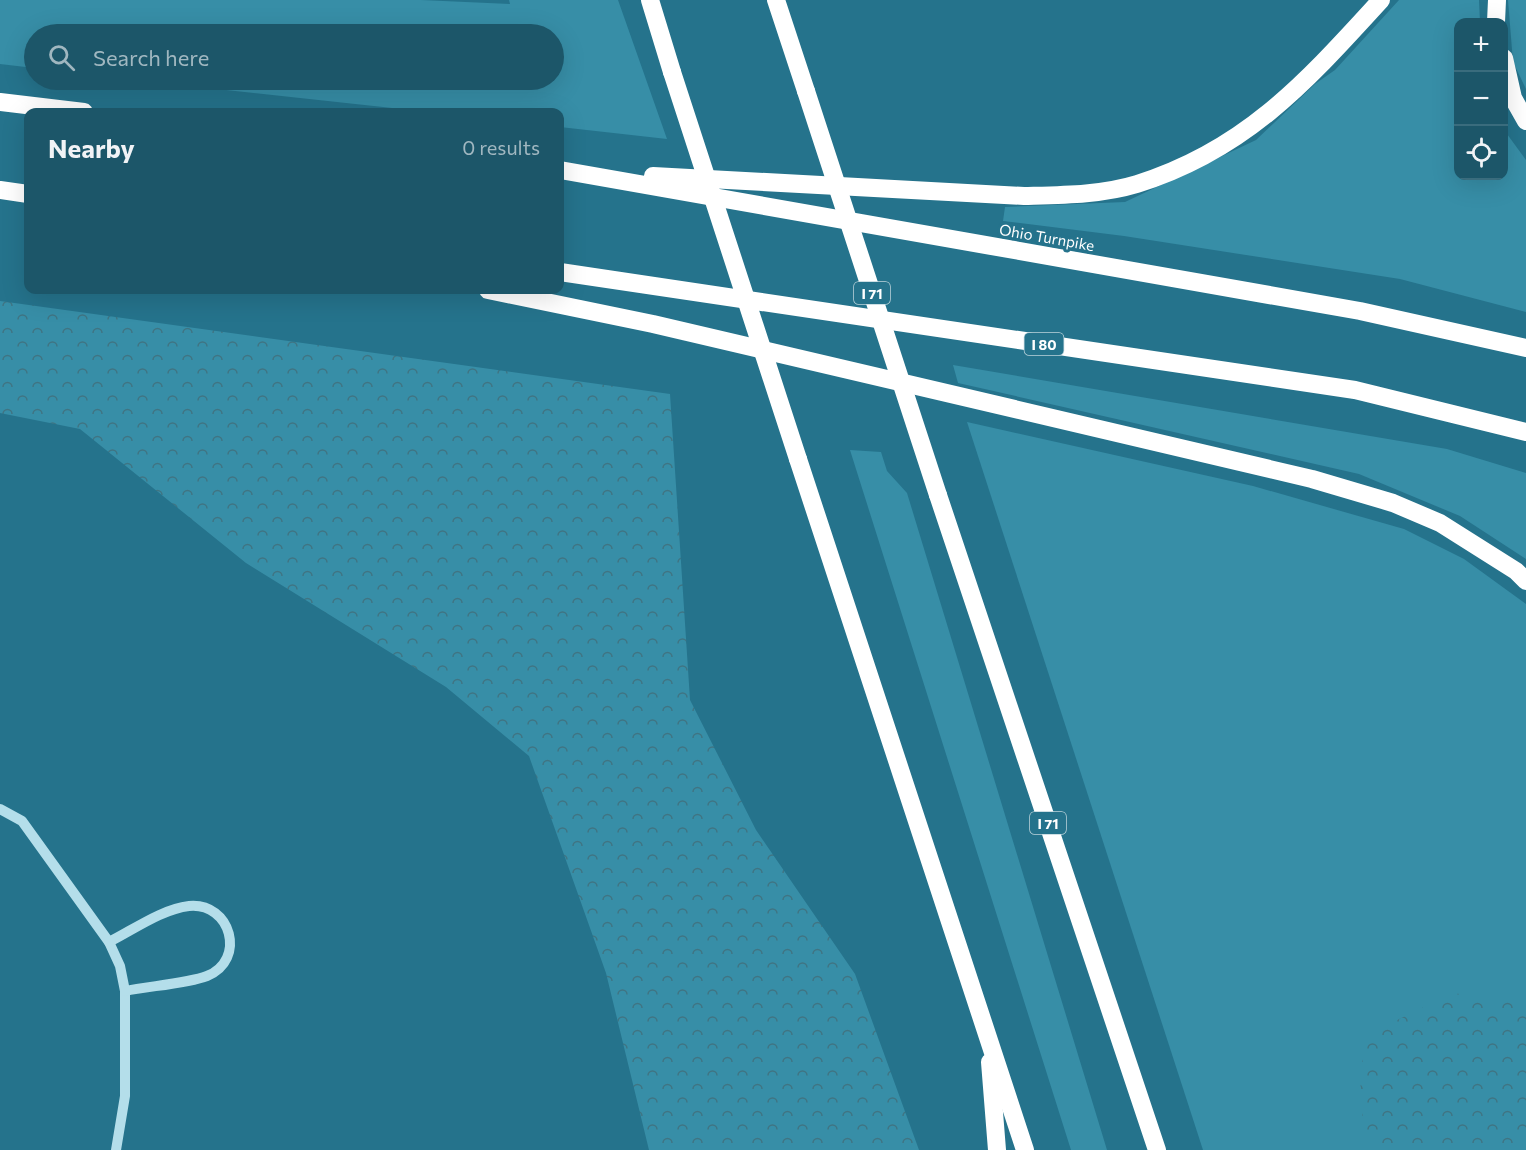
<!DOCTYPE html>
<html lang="en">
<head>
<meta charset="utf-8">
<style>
  body { margin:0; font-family:Commissioner,sans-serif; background:#295f71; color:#f1f3f6 }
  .controls { position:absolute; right:18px; top:18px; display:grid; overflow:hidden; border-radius:12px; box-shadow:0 6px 24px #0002 }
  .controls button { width:54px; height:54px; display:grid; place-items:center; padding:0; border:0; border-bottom:2px solid #3a6c7d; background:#1c5669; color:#f1f3f6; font:30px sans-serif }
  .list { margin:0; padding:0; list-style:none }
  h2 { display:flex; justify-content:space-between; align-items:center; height:78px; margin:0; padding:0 24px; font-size:26px }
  h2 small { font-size:20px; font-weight:400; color:#a0b7c0 }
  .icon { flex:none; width:33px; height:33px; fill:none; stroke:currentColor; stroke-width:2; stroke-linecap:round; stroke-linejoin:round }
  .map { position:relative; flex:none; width:1526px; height:1150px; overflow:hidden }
  .search { position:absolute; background:#1c5669; box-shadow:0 6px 24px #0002; left:24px; top:24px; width:540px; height:66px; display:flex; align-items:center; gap:15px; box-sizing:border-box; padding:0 21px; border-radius:33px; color:#a0b7c0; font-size:22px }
  .panel { position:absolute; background:#1c5669; box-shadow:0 6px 24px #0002; left:24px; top:108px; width:540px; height:186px; border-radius:12px }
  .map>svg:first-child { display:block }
</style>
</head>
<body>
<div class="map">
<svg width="1526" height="1150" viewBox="0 0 1526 1150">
  <defs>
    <pattern id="forest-crowns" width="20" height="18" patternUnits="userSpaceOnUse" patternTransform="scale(1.5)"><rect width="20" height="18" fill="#378ea7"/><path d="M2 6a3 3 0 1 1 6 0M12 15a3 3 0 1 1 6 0" fill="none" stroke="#3f7483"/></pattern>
  </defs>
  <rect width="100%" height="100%" fill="#25738c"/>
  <g fill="#378ea7">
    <polygon points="0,0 421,0 510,4 509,0 618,0 667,139 560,127 560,112 429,112 134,80 554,80 554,34 34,34 34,68 0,64"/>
    <polygon points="1399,0 1479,0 1480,22 1458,22 1458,176 1504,176 1504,121 1507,134 1526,160 1526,312 1400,279 1124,236 1003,221 1005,207 1125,202 1256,140 1315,84 1335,70"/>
    <polygon points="1508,0 1526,0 1526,89 1513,62"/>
    <polygon points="953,365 1447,449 1526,473 1526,559 1460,516 1359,474 958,383"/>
    <polygon points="967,422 1253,486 1404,529 1464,559 1526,604 1526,1150 1203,1150"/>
    <polygon points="850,450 881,452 887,471 907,493 1107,1150 1071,1150"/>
  </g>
  <g fill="url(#forest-crowns)">
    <polygon points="0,301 670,394 690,700 756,830 855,974 919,1150 649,1150 606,973 529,756 446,687 246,563 80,429 0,413"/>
    <polygon points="1453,993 1526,1004 1526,1150 1366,1150 1360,1094 1364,1036"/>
  </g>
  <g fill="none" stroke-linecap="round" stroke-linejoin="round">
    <g stroke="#b4deea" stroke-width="10">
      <polyline points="0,809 22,821 109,942 120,966 125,991 125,1096 116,1150"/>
      <path d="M109,942C133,930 162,909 189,906C231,902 247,960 207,976C186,984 148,986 125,991"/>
    </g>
    <g stroke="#fff" stroke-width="18">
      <polyline points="650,0 672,72"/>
      <polyline points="776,0 806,91"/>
      <polyline points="1496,22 1497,0"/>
      <polyline points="1504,58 1513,98 1526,121"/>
      <polyline points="0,102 84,112"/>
      <polyline points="560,170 1360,311 1526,348"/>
      <path d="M653,176L1024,196C1062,195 1101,195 1137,184C1246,150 1307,81 1381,0"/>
      <polyline points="0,190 28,194"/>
      <polyline points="560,272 1355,390 1526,432"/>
      <polyline points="488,290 653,324 1312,479 1393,503 1440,523 1516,571 1526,581"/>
      <polyline points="798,459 1025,1150"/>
      <polyline points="938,495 1157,1150"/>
      <polyline points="990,1062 997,1150"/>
    </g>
    <g stroke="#fff" stroke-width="18">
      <polyline points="672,72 798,459"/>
      <polyline points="806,91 938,495"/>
    </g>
  </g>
  <g text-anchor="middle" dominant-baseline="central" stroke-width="6" stroke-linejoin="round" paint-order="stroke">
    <g fill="#25738c" stroke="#bed5dc" stroke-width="1.5">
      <rect x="854" y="282" width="36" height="22" rx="4.5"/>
      <rect x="1024.5" y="333" width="39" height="22" rx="4.5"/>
      <rect x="1030" y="812" width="36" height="22" rx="4.5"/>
    </g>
    <g font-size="14" font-weight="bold" fill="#fff">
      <text x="872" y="293">I 71</text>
      <text x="1044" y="344">I 80</text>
      <text x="1048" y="823">I 71</text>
    </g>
    <g font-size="15" fill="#fff" stroke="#25738c">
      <text transform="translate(1047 237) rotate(10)">Ohio Turnpike</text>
    </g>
  </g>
</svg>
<div class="controls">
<button>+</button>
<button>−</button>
<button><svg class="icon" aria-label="locate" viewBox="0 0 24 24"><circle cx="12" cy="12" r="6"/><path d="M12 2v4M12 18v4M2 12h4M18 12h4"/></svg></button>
</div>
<div class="search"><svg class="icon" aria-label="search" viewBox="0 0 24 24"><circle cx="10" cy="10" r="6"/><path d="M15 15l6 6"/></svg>Search here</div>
<section class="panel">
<h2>Nearby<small>0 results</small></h2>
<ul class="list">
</ul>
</section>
</div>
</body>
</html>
